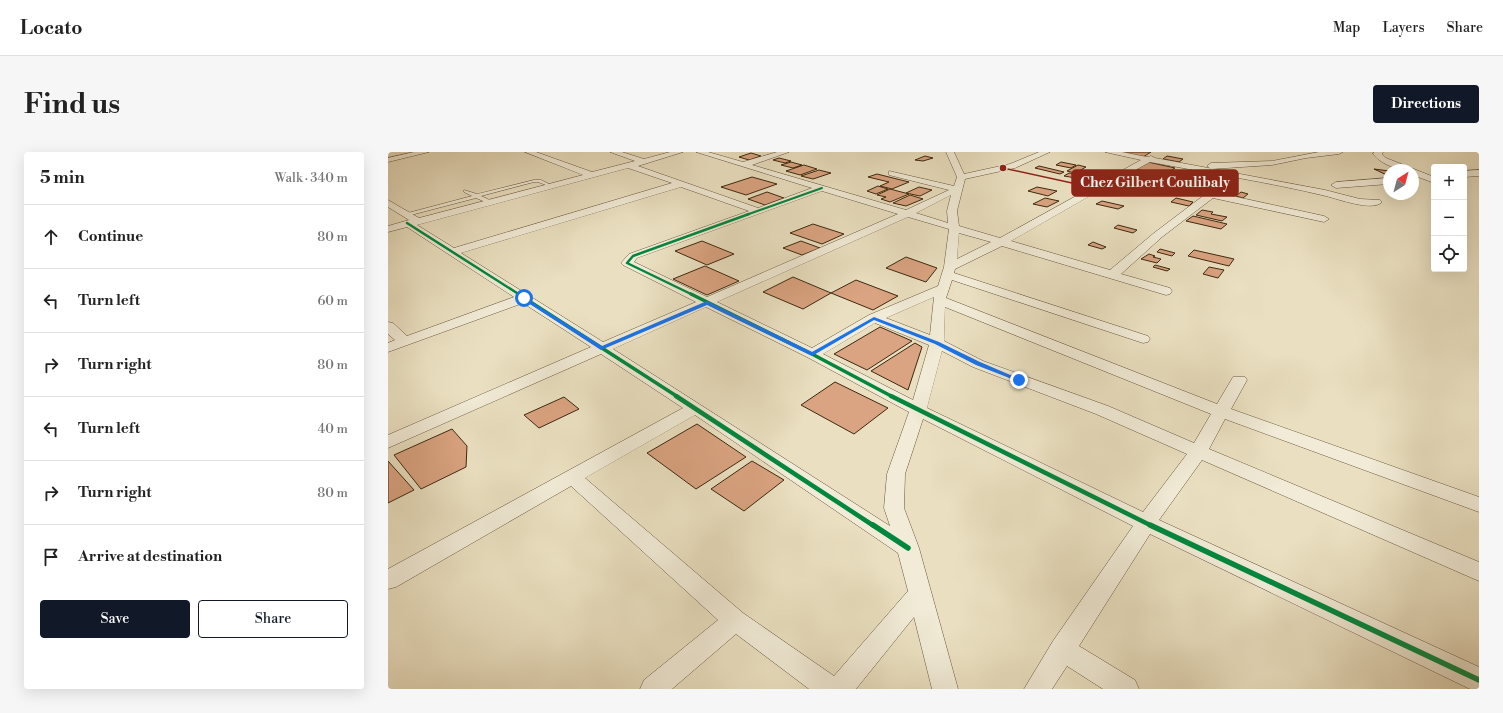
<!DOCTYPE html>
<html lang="en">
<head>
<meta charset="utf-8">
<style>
  body { margin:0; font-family:"Libre Bodoni",serif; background:#f6f6f6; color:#222 }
  .controls { position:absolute; right:12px; top:12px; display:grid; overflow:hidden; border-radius:4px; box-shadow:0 4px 16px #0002 }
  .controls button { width:36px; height:36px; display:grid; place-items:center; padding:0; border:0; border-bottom:1px solid #e0e0e0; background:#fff; color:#222; font:20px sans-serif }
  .compass { position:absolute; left:995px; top:12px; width:36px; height:36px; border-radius:50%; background:#fff; box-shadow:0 4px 16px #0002; rotate:36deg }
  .stop { position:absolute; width:12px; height:12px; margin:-9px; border:3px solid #1a73e8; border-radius:50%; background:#fff }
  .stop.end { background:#1a73e8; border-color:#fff; box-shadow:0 1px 4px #0008 }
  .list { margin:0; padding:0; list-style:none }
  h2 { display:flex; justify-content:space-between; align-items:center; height:52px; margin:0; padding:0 16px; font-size:17px }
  h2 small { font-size:13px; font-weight:400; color:#767676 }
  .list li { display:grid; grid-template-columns:26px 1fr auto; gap:12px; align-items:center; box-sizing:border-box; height:64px; padding:0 16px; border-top:1px solid #e0e0e0 }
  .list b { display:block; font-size:15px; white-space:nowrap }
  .list em { font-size:13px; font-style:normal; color:#767676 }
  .actions { display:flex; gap:8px; padding:12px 16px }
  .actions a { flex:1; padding:9px 0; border:1px solid #111827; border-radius:4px; text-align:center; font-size:14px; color:#111827 }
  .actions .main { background:#111827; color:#fff }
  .icon { flex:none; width:22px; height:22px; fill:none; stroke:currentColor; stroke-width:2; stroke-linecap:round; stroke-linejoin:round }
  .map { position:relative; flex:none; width:1091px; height:537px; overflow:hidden; border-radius:4px }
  header { display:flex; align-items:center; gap:24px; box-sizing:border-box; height:56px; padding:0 20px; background:#fff; border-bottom:1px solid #e0e0e0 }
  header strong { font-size:19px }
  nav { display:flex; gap:22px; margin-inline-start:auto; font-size:14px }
  .intro { display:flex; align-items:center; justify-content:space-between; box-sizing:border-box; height:96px; padding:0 24px }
  h1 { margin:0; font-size:28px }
  .button { padding:10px 18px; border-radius:4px; background:#111827; color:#fff; font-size:14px; font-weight:700 }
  main { display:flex; gap:24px; padding:0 24px }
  aside { flex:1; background:#fff; border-radius:4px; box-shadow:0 4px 16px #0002 }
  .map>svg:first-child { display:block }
</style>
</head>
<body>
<header>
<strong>Locato</strong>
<nav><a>Map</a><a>Layers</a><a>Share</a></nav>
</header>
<div class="intro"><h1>Find us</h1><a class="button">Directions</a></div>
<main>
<aside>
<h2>5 min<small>Walk · 340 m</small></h2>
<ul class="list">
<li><svg class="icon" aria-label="ahead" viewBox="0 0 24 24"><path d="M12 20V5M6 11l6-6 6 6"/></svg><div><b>Continue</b></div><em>80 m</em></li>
<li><svg class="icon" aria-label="left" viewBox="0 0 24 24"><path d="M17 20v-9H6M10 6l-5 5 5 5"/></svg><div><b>Turn left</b></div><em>60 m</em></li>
<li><svg class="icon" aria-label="right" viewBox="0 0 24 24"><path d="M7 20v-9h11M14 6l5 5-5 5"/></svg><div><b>Turn right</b></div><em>80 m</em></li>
<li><svg class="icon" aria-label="left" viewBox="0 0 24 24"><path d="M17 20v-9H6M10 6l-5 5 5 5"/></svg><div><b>Turn left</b></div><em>40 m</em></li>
<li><svg class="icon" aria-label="right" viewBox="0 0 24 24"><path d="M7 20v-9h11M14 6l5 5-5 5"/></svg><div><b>Turn right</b></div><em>80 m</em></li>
<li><svg class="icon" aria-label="arrive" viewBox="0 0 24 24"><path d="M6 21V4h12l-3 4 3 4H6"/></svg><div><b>Arrive at destination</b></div></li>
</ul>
<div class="actions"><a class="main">Save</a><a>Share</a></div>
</aside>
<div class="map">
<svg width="1091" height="537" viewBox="0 0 1091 537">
  <rect width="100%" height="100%" fill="#eae0c1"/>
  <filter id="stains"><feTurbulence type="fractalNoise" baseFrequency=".005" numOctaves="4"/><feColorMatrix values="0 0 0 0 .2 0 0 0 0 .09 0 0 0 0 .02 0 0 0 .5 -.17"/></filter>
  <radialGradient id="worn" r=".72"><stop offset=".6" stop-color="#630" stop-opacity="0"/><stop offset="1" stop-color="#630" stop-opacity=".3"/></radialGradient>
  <g fill="#daa381" stroke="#3d280e">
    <polygon points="731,0 763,0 755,5"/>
    <polygon points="363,1 373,4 361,8 351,5"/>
    <polygon points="537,4 545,6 535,9 527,8"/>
    <polygon points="779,4 795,7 791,10 775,7"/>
    <polygon points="391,6 403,9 397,11 385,8"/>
    <polygon points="403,10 414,13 405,16 393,13"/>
    <polygon points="673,10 688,13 683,16 668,13"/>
    <polygon points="760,10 787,16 776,23 748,17"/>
    <polygon points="416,13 429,17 412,23 398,19"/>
    <polygon points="690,13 698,15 687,21 679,19"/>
    <polygon points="651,14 676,20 672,22 647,16"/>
    <polygon points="986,17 1001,19 1001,24"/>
    <polygon points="431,18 443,21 425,27 413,24"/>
    <polygon points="681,21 693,23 688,26 676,24"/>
    <polygon points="489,22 521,30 504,37 492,34 501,30 480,25"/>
    <polygon points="364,25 389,32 358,43 333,35"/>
    <polygon points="490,34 500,37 488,42 479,39"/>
    <polygon points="531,35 544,38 532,44 518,41"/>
    <polygon points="649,35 669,39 660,44 640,39"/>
    <polygon points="502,37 521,42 502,50 493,47 498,45 489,43"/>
    <polygon points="379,40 396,46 377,53 360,47"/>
    <polygon points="853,40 860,42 855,46 848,44"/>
    <polygon points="522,43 535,47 518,54 505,51"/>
    <polygon points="657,46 671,49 659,55 645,52"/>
    <polygon points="788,46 805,50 801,54 783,50"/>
    <polygon points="714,49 736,54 730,57 708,52"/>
    <polygon points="814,58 825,60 823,62 839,65 834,69 808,63"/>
    <polygon points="805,64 839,72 833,77 798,69"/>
    <polygon points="425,72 456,82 434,92 402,81"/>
    <polygon points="730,73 749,78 745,81 726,76"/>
    <polygon points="314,89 346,102 319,113 287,99"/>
    <polygon points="413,89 432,96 414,103 395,96"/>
    <polygon points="705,90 718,95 714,97 700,93"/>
    <polygon points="772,97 787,101 784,104 769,100"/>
    <polygon points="806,98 846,107 841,114 800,104"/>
    <polygon points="761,102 767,104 765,105 773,107 769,111 753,107"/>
    <polygon points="518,105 549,116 538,130 498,116"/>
    <polygon points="767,113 782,117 779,119 765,115"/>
    <polygon points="317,114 351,129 319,143 285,127"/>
    <polygon points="821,115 836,118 830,126 815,122"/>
    <polygon points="405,125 443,141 415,157 375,140"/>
    <polygon points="468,128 510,144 485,158 443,141"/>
    <polygon points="492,175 524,189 479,218 446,202"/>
    <polygon points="527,191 534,195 520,238 483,219"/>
    <polygon points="447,230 500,256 466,282 413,253"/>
    <polygon points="176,245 191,257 151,276 136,263"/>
    <polygon points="309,272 358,305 308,337 259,301"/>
    <polygon points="64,277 79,294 78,315 33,337 6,303"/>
    <polygon points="0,309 26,338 0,351"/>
    <polygon points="364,309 396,328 356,359 323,337"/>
  </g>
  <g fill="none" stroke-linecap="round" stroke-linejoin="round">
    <defs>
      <polygon id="lane" points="146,28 153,28 165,34 163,35 150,30 146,30 93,44 104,49 105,50 102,52 88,46 19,64 16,62 84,44 76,40 76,38 89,42"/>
      <g id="street">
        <polygon points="26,0 41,0 0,10 0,6"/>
        <path d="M137,0H148L204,20L247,9L222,0H234L256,7L282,0H295L250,14L370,56L424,36L308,0H320L355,10L389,0H401L364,13L518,58L561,38L501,23V19L566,34L569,25L558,0H566L576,22L622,12L651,0H662L627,16L577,27L569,59L571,74L612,86L753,8L717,0H734L759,5L763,4L767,6L937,38L972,47L992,48L994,50C985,60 950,47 938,44C880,30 820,21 762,10L740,22L821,40L829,35L834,38L830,41L936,64L941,67L936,70L825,46L774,85L733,122L782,136L784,139L782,142L778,143L614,94L567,117L566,121L760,184L762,187L760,190L755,191L564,128L558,146L829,252L845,225H857L859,228L843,257L1091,345V360L837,267L821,297L1091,410V429L814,308L771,368L1091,515V537H1082L762,382L691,494L747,528L751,537H715L679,514L664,537H636L665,489L745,374L535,267L517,322L516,356L531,396L570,537H544L526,465L468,537H421L348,482L284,537H252L256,528L330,468L183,334L8,435L0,437V417L295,256L213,202L0,296V283L203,195L135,151L0,200V191L7,188L0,182V170L5,171L19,184L126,145L19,75L0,80V74L21,68L0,55V48L31,66L195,23ZM240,16L284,31L66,96L29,73ZM733,26L815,44L766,81L722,118L623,89ZM293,35L361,59L241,102L233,111L235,113L308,150L215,190L73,101ZM434,39L510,62L319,145L246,110L249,106ZM563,43L559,59L560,71L528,61ZM520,65L561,77L556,115L550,134L481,163L424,196L329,150ZM571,81L603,90L569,107ZM546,145L542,183L498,166ZM318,155L419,205L521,260L499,322L496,356L502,374L225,197ZM557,155L823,262L806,291L720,254L595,209L556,189ZM487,171L541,193L525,248L435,202ZM554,199L585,215L708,262L799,302L755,360L539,256ZM307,263L510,401L520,439L446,524L355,461L197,326Z"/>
        <polygon points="931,0 955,0 951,2 918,6 884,13 823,17 819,14 823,11 884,9"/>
        <path d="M986,0H995L994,2L998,6L1046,25V31L1025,23V18C1010,18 995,14 985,2Z"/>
        <polygon points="1091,18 1091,24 1076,25 1076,19"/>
        <polygon points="1001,26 1001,32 948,36 943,33 948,30"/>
      </g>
    </defs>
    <use href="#lane" stroke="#68563b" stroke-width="1"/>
    <use href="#street" stroke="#68563b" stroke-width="1"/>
    <use href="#lane" fill="#f1ebd7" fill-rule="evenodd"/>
    <use href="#street" fill="#f1ebd7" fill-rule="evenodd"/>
    <defs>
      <polyline id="cycleway-far4" points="358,63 434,36"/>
      <g id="cycleway-far3">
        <polyline points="19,71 132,143"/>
        <polyline points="305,143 239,111 245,104 361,62"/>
      </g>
      <g id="cycleway-far2">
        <polyline points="130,142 290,245"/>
        <polyline points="303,142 424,202 505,245"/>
      </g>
      <g id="cycleway-far1">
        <polyline points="288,244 486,374"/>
        <polyline points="503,244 764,374"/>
      </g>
      <g id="cycleway">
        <polyline points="485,373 520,396"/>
        <polyline points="762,373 1091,528"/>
      </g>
    </defs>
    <use href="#cycleway-far4" stroke="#f1ebd7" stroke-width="3.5"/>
    <use href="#cycleway-far3" stroke="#f1ebd7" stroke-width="4"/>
    <use href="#cycleway-far2" stroke="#f1ebd7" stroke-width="5.5"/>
    <use href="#cycleway-far1" stroke="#f1ebd7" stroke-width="7"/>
    <use href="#cycleway" stroke="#f1ebd7" stroke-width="8"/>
    <use href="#cycleway-far4" stroke="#00873e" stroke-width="2"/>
    <use href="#cycleway-far3" stroke="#00873e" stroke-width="2.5"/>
    <use href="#cycleway-far2" stroke="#00873e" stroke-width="3.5"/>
    <use href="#cycleway-far1" stroke="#00873e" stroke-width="4.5"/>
    <use href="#cycleway" stroke="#00873e" stroke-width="5.5"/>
  </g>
  <polygon fill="#1a73e8" points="136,145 214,194 319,149 424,200 486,165 551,190 592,210 634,228 629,229 588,213 547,192 486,168 424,204 319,153 213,198 134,147"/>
  <path fill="none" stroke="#8f2418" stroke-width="1.5" d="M615 16L684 31"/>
  <circle fill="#8f2418" stroke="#f1ebd7" stroke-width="1.5" cx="615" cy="16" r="4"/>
  <rect fill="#8f2418" stroke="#8f2418" stroke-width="1.5" x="684" y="18" width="166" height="26" rx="4"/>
  <g font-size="14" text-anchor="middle" font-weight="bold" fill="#fff">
    <text x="767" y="35">Chez Gilbert Coulibaly</text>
  </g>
  <rect width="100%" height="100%" filter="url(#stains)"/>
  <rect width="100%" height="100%" fill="url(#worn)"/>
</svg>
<div class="controls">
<button>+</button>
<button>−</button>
<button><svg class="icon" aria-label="locate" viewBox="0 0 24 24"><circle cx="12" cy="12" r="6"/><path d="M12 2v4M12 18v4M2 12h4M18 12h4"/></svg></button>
</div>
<svg class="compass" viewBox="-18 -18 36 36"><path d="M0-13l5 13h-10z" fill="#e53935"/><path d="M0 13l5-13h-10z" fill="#767676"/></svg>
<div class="stop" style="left:136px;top:146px"></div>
<div class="stop end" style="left:631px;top:228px"></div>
</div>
</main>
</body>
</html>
